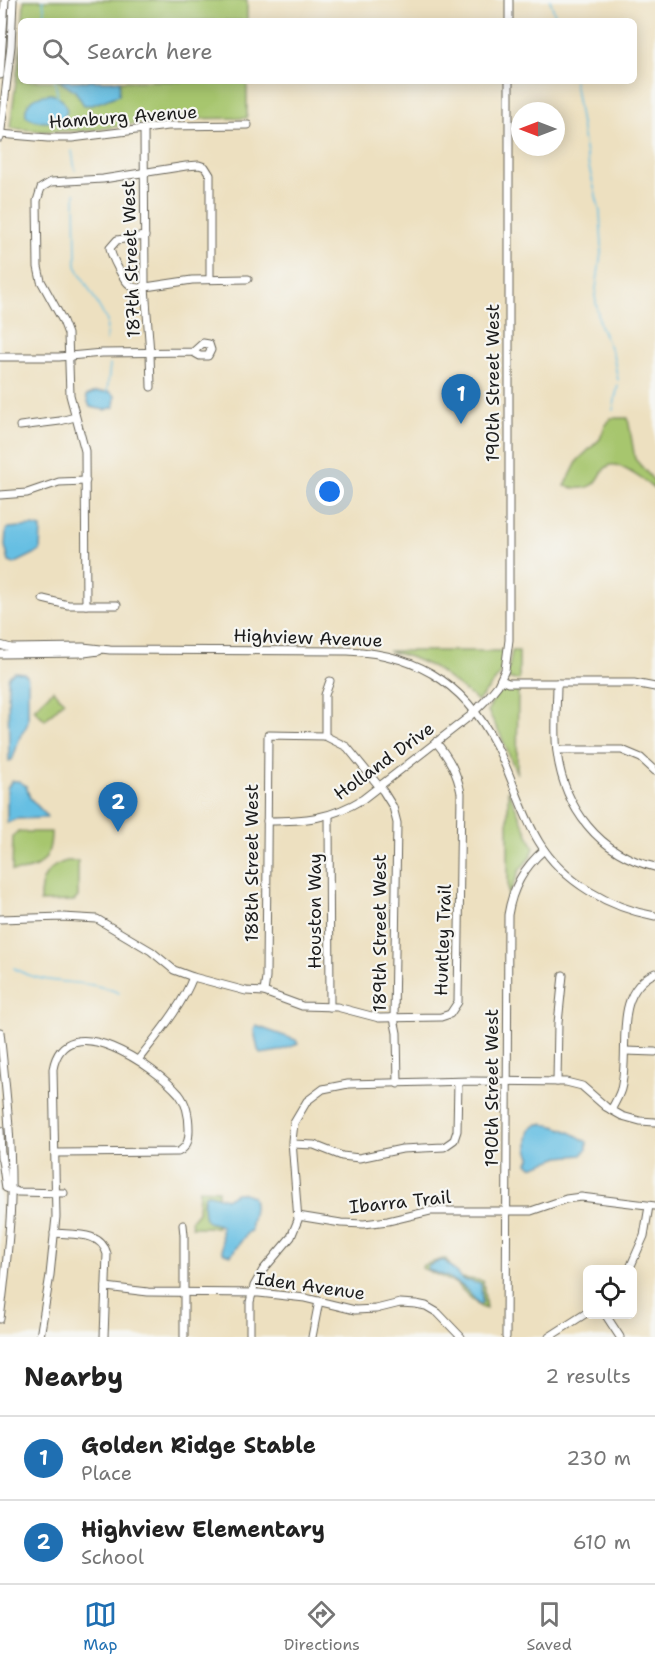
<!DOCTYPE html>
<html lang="en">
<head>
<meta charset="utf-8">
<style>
  body { margin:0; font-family:"Shantell Sans",sans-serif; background:#f6f6f6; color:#222 }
  .controls { position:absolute; right:18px; bottom:18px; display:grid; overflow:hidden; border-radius:9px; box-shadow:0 3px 15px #0003 }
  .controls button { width:54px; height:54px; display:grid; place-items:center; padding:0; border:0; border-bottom:2px solid #e0e0e0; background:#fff; color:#222; font:30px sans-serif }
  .compass { position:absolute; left:511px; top:102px; width:54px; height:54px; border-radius:50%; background:#fff; box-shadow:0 3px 15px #0003; rotate:270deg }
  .you { position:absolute; left:330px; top:492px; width:21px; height:21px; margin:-15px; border:4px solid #fff; border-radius:50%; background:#1a73e8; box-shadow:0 0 0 9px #1a73e833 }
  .badge { display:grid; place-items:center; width:39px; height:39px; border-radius:50%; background:#1f6fb2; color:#fff; font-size:20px; font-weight:700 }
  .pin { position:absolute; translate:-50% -50px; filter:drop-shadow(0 2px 3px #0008) }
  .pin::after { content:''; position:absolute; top:32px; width:21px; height:18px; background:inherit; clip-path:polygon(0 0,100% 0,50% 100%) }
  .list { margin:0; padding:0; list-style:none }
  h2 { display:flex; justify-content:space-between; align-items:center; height:78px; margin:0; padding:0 24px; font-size:26px }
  h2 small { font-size:20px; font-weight:400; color:#767676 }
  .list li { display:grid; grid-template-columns:39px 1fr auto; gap:18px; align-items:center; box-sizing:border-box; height:84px; padding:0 24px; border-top:2px solid #e0e0e0 }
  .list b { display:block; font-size:22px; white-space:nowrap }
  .list p { margin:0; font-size:20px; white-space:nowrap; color:#767676 }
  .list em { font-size:20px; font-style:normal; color:#767676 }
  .icon { flex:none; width:33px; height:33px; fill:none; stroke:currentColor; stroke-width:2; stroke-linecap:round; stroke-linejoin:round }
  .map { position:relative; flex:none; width:655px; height:1337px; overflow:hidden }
  .search { position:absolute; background:#fff; box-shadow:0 3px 15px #0003; left:18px; right:18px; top:18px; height:66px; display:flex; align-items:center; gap:15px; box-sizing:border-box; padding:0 21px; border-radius:9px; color:#767676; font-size:22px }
  .sheet { height:246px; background:#fff }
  nav { display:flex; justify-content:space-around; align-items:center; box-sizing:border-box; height:84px; border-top:2px solid #e0e0e0; background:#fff; font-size:16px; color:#767676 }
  nav a { display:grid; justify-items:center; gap:3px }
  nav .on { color:#1f6fb2 }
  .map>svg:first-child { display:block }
</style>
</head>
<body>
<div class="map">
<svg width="655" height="1337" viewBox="0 0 655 1337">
  <rect width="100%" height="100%" fill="#f6f6f2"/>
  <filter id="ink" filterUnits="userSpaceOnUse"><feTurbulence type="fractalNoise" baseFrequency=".0167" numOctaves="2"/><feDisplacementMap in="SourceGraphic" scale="12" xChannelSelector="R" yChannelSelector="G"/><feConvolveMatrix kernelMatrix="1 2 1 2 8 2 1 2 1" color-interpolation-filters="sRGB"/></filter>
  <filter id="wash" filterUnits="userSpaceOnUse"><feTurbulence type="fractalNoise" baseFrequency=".008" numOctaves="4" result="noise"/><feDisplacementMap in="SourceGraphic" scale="24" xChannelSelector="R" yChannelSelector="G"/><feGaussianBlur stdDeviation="1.35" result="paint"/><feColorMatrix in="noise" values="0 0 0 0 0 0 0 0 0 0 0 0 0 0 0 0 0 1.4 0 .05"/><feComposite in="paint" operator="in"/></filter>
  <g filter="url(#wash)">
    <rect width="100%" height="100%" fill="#ede0c0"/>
    <g fill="#a7c66e" stroke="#627145" stroke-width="1.5" fill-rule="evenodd">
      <polygon points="24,0 247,0 247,21 23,21"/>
      <polygon points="21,44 21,81 247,81 247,118 170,119 86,131 41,131 10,128"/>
      <path d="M611,418H628L635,459L655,482V489C648,483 619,462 611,465C595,469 605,496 565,486L578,460L600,439L605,426Z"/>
      <polygon points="388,651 506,651 499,676 478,701 433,667 410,657"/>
      <polygon points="512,651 519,651 519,680 509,679 507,677"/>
      <polygon points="518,686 517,774 501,736 488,711 493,700 503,687"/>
      <polygon points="53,690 64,701 45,720 34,709"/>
      <polygon points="508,790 534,848 531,856 519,871 508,898"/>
      <path d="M17,832H51C51,860 40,872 12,871L13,836Z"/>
      <path d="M67,861H78V897L74,901L40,902C39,881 46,866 67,861Z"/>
      <polygon points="199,1189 218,1190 218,1198 207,1194 203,1199 204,1213 210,1223 217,1223 217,1227 192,1227 191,1220 198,1212"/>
      <path d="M443,1259H446L453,1270L462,1278L483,1281L486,1309L479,1306L455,1283L422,1268L423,1265ZM441,1261H445L463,1280L480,1284L482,1300L479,1304C471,1293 461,1284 449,1277C441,1273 435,1273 428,1266Z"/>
    </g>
    <g fill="#66bfe3" stroke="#416e80" stroke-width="1.5">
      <polygon points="59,81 120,81 119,95 92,105 84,105 75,91"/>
      <path d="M50,94C60,95 65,102 67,111L63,119C51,123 37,123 26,116C23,101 38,95 50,94Z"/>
      <polygon points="96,392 110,392 115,396 114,407 105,410 90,407 86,396"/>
      <polygon points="33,526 41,528 40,551 14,564 9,562 5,546 6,530 8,528"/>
      <path d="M14,672L24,673L27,676L28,683V721C27,728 24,730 21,735C17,743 16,752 12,760L9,761L8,680L9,676Z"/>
      <polygon points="12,781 19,781 26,786 30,798 46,815 47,818 16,819 7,823 7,788"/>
      <polygon points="256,1026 296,1040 298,1044 279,1051 261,1054 258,1050 254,1030"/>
      <path d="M538,1124C556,1124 572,1132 587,1142V1149L582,1155L560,1157L532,1167L528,1163L531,1156C526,1149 528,1137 530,1129Z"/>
      <path d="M236,1193H244L252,1196C258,1211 249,1219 251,1231L248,1232L231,1255L224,1253L222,1250L221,1226C217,1223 210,1224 207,1221C202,1216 203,1201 205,1195L209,1194L226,1199Z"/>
      <polygon points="441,1261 445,1261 463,1280 481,1284 482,1303 479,1304 464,1287 450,1278 427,1269 428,1266"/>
    </g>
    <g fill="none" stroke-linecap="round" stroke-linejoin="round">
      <g stroke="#66bfe3" stroke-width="1.5">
        <polyline points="43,0 46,21"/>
        <polyline points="550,0 557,21"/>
        <polyline points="55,81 58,98"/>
        <polyline points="574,81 586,155 600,212 602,246 595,296 600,326 613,354 618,380"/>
        <polyline points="72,151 75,170"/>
        <polyline points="75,193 76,266 107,321 106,341"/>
        <polyline points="107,392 110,365"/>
        <polyline points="613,410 618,385"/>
        <path d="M14,968C45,988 85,977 119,993"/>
      </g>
    </g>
  </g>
  <g filter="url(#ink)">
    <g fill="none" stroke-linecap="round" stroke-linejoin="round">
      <defs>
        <g id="minor">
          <polyline points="509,21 509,0"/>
          <polyline points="0,75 5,0"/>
          <polyline points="144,129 145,287 150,353 151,387"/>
          <polyline points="0,134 48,138 72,138 168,126 248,125"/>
          <polyline points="0,138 11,46 13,0"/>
          <path d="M145,236L117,240L110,248C111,256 123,280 130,285C133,288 135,288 139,288L192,280L248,279"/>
          <polyline points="0,357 59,357 102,353 193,352 200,356 208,356 211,350 209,344 203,343 193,352"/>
          <polyline points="20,426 60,421 75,417"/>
          <polyline points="0,495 27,493 59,482 86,481"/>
          <polyline points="43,599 68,605 117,605"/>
          <polyline points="86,605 85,451 70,395 68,334 63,321 41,281 38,267 37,201 41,188 51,182 103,179 186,166 199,165 205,167 210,175 210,279"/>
          <path d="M0,645L11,648L83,647L110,650L348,651C422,654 472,689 502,758C515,786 523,816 539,842C563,882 610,908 655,916"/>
          <polyline points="0,654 84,653 99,651"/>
          <polyline points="501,680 508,683 634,683 655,687"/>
          <path d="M557,683C557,706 554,729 557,752C564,808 599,854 655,867"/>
          <polyline points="325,736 325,695 330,681"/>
          <polyline points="557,750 622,750 641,758 655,771"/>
          <polyline points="329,816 330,1007"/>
          <path d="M267,821C305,821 330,819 363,799L470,716L485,701L498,685L505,670L509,640V81"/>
          <path d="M0,919L63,917L97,919L151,951L174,970L193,977L246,991L264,992L302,1006L337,1007L379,1018L441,1017L450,1014L458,1002L461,793C457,772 449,758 436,742"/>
          <polyline points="264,992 266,978 268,735 325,736 347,747 383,791 393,807 397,823 394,1018 397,1033 398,1084"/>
          <path d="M0,1032C6,1088 12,1143 11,1199C10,1239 5,1279 0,1319"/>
          <polyline points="625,1051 655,1052"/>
          <path d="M138,1060C158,1034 181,1008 193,977"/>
          <polyline points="557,1082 558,1023 563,975"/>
          <path d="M611,1110C615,1103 619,1096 621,1089C631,1050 611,994 655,973"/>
          <polyline points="0,1130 1,1157"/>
          <polyline points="292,1144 314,1145 342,1156 359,1158 402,1149 444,1147 454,1140 457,1131 458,1082"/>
          <polyline points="1,1153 6,1188 18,1192 64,1193"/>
          <polyline points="298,1216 341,1223 364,1224 388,1221 430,1211 531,1211 566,1199 581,1197 655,1206"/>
          <polyline points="183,1225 184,1235 184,1337"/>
          <path d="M54,1233C74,1235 101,1231 107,1254L104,1337"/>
          <polyline points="629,1270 644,1236 649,1206"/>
          <polyline points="106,1287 148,1292 259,1293 305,1298 355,1310 376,1309 400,1303 416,1304 426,1306 438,1313 461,1337"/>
          <polyline points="605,1314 620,1337"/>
          <path d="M40,1337L50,1275L56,1217L53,1069C65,1004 156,1067 179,1094C187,1104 189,1116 189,1129C189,1139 188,1147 178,1152L56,1153"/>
          <polyline points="250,1337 250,1302 254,1286 263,1270 291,1237 298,1220 292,1141 294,1123 307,1101 323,1089 348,1084 470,1081 566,1082 582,1086 606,1107 622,1116 640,1121 655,1122"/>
          <polyline points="312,1337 319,1301"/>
          <path d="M506,1337L508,915C512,889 524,867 544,850"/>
          <polyline points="549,1337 588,1312"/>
        </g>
      </defs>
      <use href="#minor" stroke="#656155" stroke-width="9"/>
      <use href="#minor" stroke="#fff" stroke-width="7"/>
    </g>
  </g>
  <g text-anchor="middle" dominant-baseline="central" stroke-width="4.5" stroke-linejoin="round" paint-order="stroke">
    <g font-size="18" fill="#1c1c1c" stroke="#f6f6f2">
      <text transform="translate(123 117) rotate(-4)">Hamburg Avenue</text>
      <text transform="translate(131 259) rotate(-92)">187th Street West</text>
      <text transform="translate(493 383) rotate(-90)">190th Street West</text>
      <text transform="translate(308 638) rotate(2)">Highview Avenue</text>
      <text transform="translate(384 761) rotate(-36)">Holland Drive</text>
      <text transform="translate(252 863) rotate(-90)">188th Street West</text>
      <text transform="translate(315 911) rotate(-90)">Houston Way</text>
      <text transform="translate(380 933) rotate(-90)">189th Street West</text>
      <text transform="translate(443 940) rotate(-88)">Huntley Trail</text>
      <text transform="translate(492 1088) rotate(-90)">190th Street West</text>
      <text transform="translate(400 1202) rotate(-6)">Ibarra Trail</text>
      <text transform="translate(310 1286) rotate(8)">Iden Avenue</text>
    </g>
  </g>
</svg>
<div class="controls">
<button><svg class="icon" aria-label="locate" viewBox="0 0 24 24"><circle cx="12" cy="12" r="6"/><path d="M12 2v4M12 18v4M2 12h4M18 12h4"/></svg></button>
</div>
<svg class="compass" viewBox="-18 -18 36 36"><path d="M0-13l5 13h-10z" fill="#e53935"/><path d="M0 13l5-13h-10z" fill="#767676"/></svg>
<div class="you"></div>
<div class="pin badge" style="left:461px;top:424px">1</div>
<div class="pin badge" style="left:118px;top:832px">2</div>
<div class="search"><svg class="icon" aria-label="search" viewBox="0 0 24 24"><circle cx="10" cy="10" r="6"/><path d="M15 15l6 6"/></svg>Search here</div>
</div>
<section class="sheet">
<h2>Nearby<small>2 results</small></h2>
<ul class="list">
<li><span class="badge">1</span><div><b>Golden Ridge Stable</b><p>Place</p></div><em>230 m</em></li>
<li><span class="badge">2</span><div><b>Highview Elementary</b><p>School</p></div><em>610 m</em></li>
</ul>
</section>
<nav>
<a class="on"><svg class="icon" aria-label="map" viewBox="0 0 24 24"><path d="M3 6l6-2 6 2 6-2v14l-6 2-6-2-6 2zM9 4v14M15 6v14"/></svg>Map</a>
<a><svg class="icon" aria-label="directions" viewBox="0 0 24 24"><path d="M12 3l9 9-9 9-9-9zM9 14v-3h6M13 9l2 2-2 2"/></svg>Directions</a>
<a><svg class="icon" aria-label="saved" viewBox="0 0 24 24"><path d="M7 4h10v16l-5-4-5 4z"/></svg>Saved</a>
</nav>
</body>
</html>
